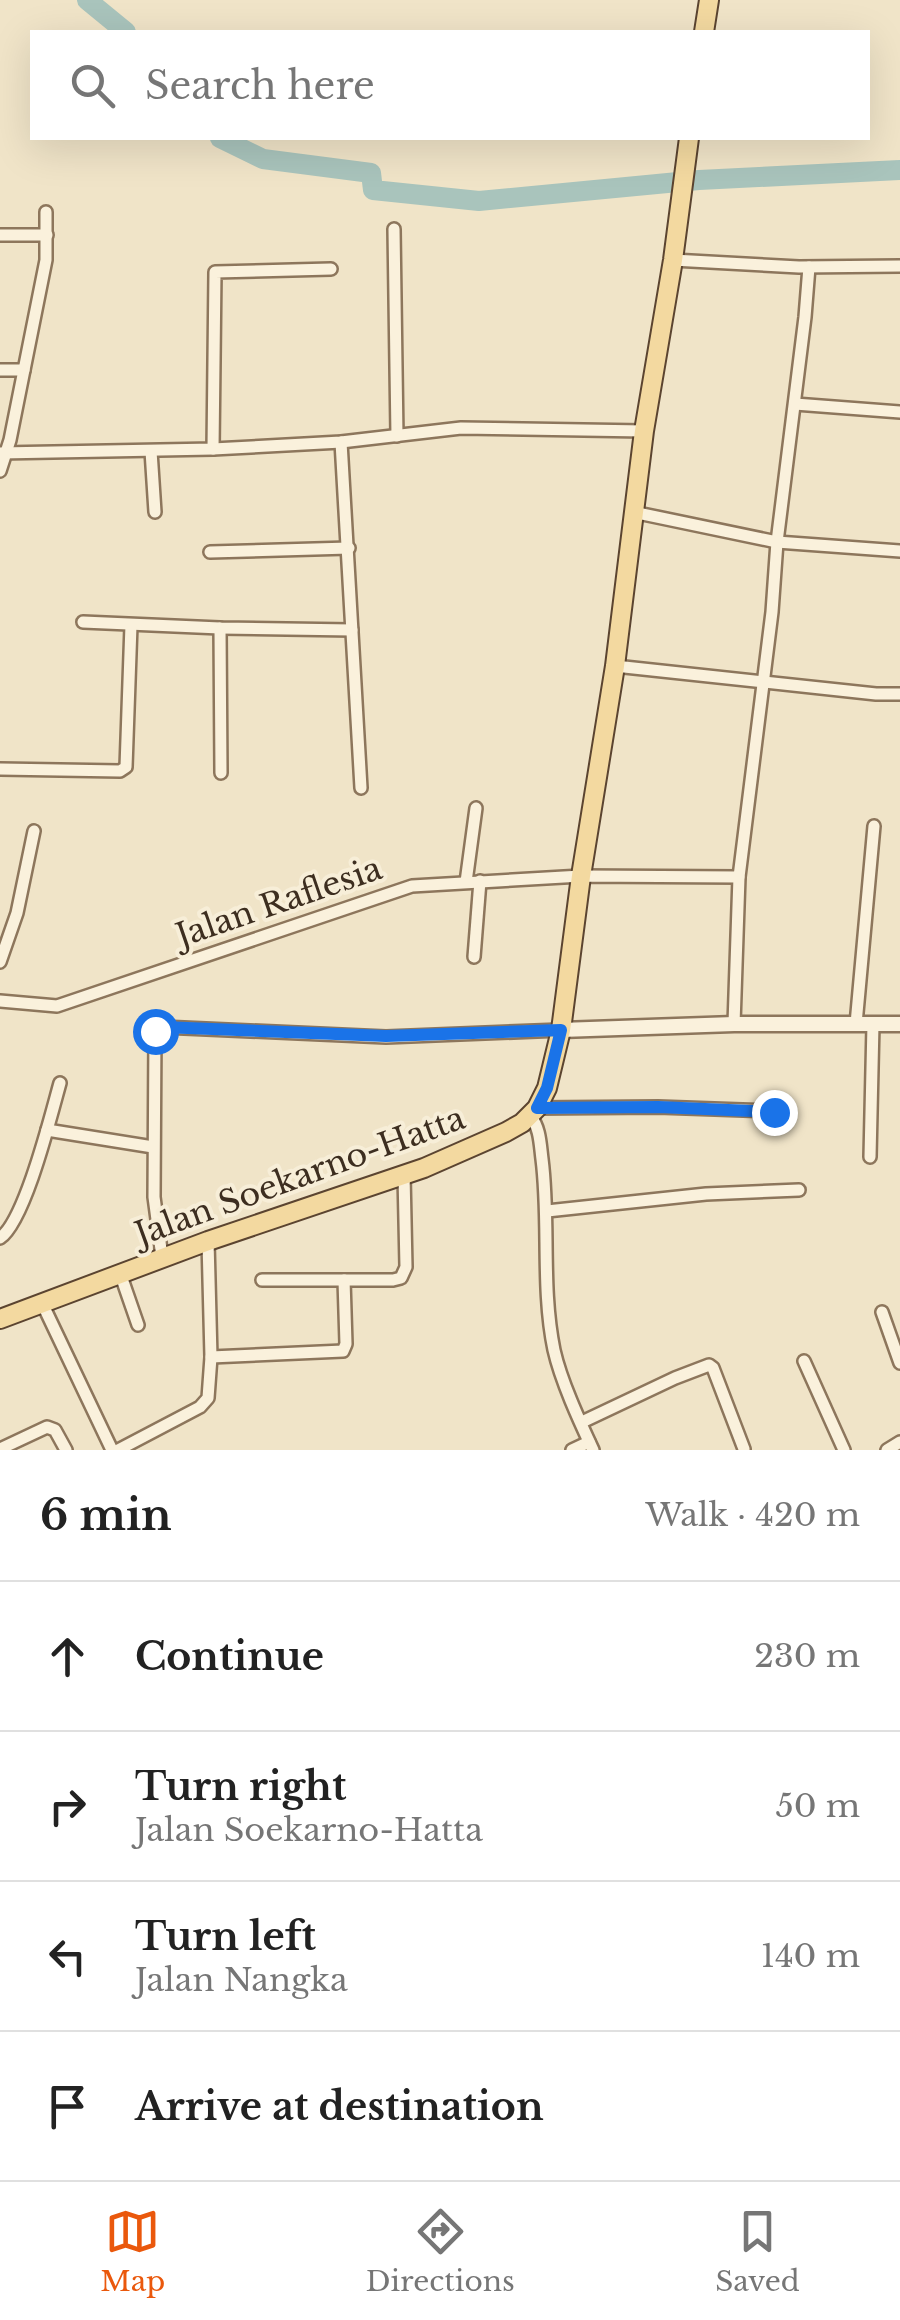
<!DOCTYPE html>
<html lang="en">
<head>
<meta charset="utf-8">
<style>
  body { margin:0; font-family:"Libre Baskerville",serif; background:#f2f2f2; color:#222 }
  .stop { position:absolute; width:30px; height:30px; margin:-22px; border:8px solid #1a73e8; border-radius:50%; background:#fff }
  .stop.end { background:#1a73e8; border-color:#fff; box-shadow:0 2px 10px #0008 }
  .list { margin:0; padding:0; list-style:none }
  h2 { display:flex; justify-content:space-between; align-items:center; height:130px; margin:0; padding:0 40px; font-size:42px }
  h2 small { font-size:32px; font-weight:400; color:#767676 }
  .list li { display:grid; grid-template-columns:65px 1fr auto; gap:30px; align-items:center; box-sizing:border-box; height:150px; padding:0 40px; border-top:2px solid #e0e0e0 }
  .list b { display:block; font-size:38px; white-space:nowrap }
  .list p { margin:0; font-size:32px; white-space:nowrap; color:#767676 }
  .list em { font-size:32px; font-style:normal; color:#767676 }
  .icon { flex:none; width:55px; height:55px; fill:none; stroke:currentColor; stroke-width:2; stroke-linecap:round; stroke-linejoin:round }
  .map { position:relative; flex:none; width:900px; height:1450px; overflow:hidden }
  .search { position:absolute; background:#fff; box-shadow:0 10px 40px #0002; left:30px; right:30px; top:30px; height:110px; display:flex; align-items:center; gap:25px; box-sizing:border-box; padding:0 35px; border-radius:0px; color:#767676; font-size:38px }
  .sheet { height:730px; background:#fff }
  nav { display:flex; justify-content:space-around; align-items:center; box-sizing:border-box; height:140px; border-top:2px solid #e0e0e0; background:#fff; font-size:28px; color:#767676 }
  nav a { display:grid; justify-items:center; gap:5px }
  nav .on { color:#ea580c }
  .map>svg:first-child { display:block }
</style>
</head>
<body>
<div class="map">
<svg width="900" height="1450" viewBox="0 0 900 1450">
  <rect width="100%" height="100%" fill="#f0e4c8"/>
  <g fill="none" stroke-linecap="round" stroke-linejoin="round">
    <g stroke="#a9c4bc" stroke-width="20">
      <polyline points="87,0 126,32"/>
      <polyline points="220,138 263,159 371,173 373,190 479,201 699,180 900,170"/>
    </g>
    <defs>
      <g id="minor">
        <polyline points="394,229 397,436"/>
        <polyline points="0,235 47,235"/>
        <polyline points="673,260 799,267 900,266"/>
        <polyline points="0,370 24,370"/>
        <polyline points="795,404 900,412"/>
        <polyline points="341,442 361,788"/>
        <polyline points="213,449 215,272 331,269"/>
        <polyline points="151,451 155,512"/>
        <polyline points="0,453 213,449 341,442 461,428 644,431"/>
        <polyline points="0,471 10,440 46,260 46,212"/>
        <polyline points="633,512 777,542 900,551"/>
        <polyline points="210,552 349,548"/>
        <polyline points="83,622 220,628 352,630"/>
        <polyline points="220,628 221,773"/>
        <polyline points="615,666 876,694 900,694"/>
        <polyline points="0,769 120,771 126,767 131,625"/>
        <polyline points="466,882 476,808"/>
        <polyline points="474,957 480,881"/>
        <polyline points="0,962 17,913 34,831"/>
        <polyline points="0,1001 57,1006 412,886 581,876 739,877"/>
        <polyline points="734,1024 739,877 772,612 777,542 805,317 809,267"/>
        <polyline points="856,1024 874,826"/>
        <polyline points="537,1108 658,1107 774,1111"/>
        <path d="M530,1115C540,1128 540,1143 542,1159C550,1222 541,1287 554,1350C561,1381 579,1420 593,1450"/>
        <polyline points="47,1130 153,1147"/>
        <polyline points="870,1157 873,1024"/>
        <polyline points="547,1211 706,1194 799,1190"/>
        <path d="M0,1238C25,1221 51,1115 60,1083"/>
        <polyline points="162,1257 154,1197 155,1031 162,1027 386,1037 561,1030"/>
        <polyline points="120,1273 138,1325"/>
        <polyline points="262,1280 393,1280 401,1278 406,1267 404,1175"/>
        <polyline points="42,1303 112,1450"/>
        <polyline points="882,1312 900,1363"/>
        <polyline points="211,1357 343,1351 346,1344 344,1280"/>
        <polyline points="804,1361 844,1450"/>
        <polyline points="582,1422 675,1378 709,1365 713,1368 744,1449"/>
        <polyline points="0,1449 47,1427 55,1430 66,1450"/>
        <polyline points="118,1450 200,1407 208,1398 211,1357 208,1241"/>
        <polyline points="572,1450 589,1442"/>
        <polyline points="887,1450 900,1442"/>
      </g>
      <polyline id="tertiary" points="561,1030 734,1024 900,1024"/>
      <g id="primary">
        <polyline points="704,32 709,0"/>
        <polyline points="0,1319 208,1241 424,1168 506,1132 522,1123 537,1108 547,1088 561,1030 581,876 615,666 644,431 673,260 689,138"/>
      </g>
    </defs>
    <use href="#minor" stroke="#8d765c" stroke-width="16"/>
    <use href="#tertiary" stroke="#8d765c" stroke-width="19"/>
    <use href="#primary" stroke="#5b4430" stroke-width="22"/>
    <use href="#minor" stroke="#faf1dc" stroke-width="11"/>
    <use href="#tertiary" stroke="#faf1dc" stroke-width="14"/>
    <use href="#primary" stroke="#f3d9a0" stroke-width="18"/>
  </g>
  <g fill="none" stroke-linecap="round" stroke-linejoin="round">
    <polyline stroke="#1a73e8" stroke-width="12" points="155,1031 162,1027 386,1036 561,1030 547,1088 537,1108 658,1107 774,1112"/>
  </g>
  <g text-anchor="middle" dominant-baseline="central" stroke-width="8" stroke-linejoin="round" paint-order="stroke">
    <g font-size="32" fill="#3d2e20" stroke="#f7eed8">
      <text transform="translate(279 902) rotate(-19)">Jalan Raflesia</text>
      <text transform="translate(300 1176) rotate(-20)">Jalan Soekarno-Hatta</text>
    </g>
  </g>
</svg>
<div class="stop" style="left:155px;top:1031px"></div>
<div class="stop end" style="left:774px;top:1112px"></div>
<div class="search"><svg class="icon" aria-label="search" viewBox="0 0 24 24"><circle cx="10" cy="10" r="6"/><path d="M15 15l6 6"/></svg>Search here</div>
</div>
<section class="sheet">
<h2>6 min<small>Walk · 420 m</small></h2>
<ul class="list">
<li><svg class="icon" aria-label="ahead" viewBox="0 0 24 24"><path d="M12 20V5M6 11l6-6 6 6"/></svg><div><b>Continue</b></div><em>230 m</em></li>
<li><svg class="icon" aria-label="right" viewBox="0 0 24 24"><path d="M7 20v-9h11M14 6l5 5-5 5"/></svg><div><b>Turn right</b><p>Jalan Soekarno-Hatta</p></div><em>50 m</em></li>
<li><svg class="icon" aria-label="left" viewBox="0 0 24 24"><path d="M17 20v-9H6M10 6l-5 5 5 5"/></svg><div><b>Turn left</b><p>Jalan Nangka</p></div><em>140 m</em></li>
<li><svg class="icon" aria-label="arrive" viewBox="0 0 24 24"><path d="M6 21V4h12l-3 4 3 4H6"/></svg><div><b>Arrive at destination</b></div></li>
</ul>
</section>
<nav>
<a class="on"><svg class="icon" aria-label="map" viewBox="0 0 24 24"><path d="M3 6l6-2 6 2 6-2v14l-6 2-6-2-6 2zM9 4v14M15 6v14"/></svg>Map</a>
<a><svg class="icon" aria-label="directions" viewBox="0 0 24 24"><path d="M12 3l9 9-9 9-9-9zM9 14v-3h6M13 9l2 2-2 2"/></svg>Directions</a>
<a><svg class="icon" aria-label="saved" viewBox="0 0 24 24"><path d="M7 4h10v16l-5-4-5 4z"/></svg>Saved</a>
</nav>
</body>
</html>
